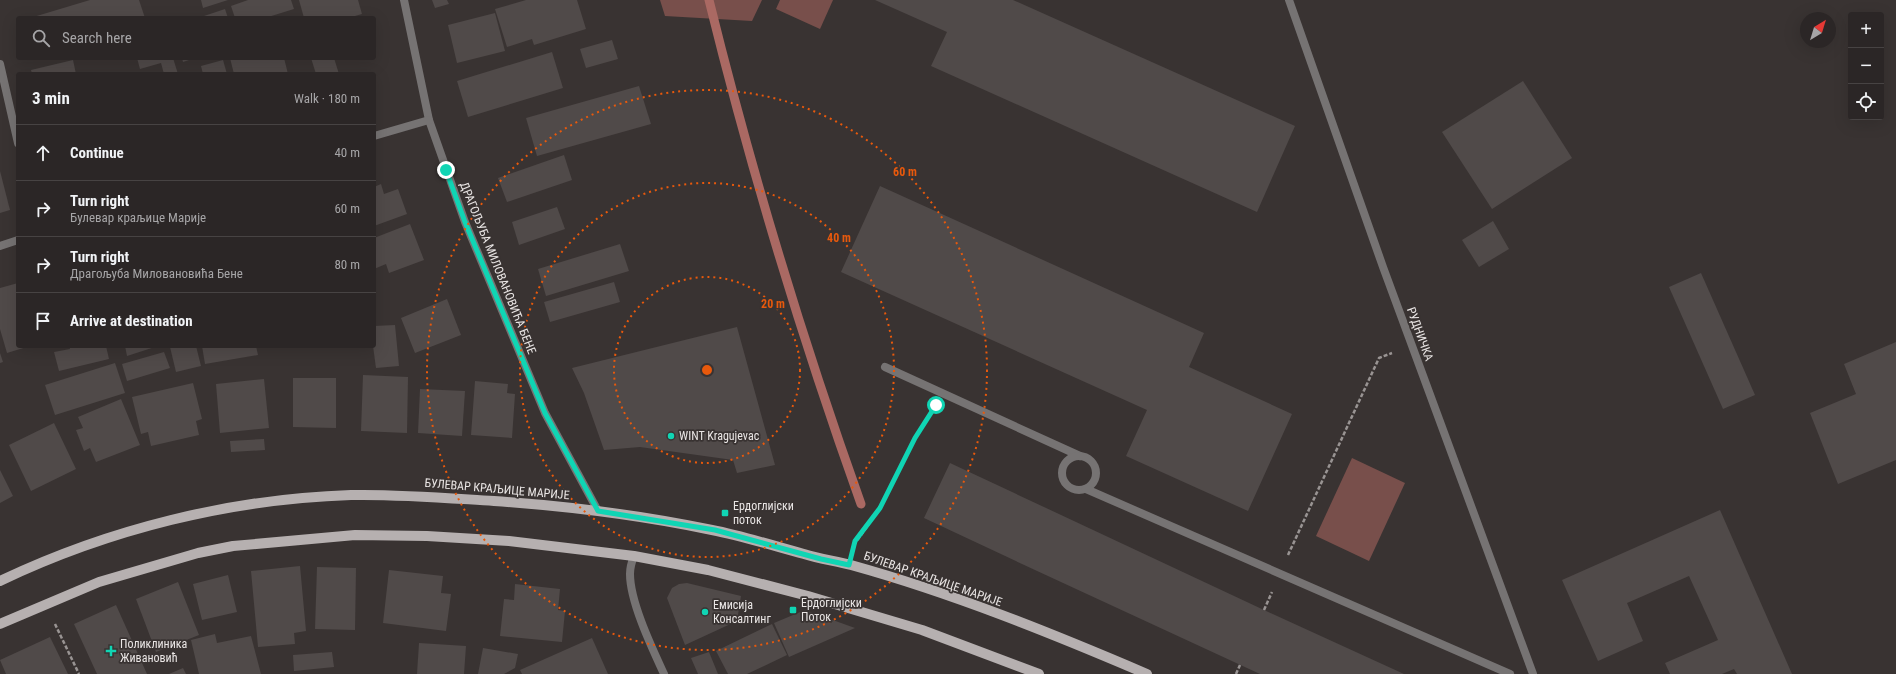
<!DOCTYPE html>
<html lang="en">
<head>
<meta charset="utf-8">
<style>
  body { margin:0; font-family:"Roboto Condensed",sans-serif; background:#332e2e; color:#f1f3f6 }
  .controls { position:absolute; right:12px; top:12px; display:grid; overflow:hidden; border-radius:4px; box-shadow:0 4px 16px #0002 }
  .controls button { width:36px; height:36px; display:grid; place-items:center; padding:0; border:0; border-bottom:1px solid #474343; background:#2b2626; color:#f1f3f6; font:20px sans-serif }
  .compass { position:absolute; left:1800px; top:12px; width:36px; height:36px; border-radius:50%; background:#2b2626; box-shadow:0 4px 16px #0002; rotate:38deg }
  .stop { position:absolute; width:12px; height:12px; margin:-9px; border:3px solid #10d5b4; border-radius:50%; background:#fff }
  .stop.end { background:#10d5b4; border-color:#fff; box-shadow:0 1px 4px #0008 }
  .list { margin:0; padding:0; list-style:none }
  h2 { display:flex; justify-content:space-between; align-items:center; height:52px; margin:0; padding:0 16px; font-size:17px }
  h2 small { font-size:13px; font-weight:400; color:#a6a5a7 }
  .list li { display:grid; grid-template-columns:26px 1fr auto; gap:12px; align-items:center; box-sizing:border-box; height:56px; padding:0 16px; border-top:1px solid #474343 }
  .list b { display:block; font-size:15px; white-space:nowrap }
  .list p { margin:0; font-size:13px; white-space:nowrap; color:#a6a5a7 }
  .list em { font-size:13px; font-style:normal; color:#a6a5a7 }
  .icon { flex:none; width:22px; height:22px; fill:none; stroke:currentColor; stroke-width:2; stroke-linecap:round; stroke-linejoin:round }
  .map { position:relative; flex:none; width:1896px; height:674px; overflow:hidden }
  .search { position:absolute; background:#2b2626; box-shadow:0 4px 16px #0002; left:16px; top:16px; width:360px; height:44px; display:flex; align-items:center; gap:10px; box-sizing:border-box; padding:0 14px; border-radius:4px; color:#a6a5a7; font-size:15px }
  .panel { position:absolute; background:#2b2626; box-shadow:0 4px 16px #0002; left:16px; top:72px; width:360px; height:276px; border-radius:4px }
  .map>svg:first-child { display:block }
</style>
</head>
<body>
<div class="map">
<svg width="1896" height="674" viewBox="0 0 1896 674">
  <rect width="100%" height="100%" fill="#393332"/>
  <g fill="#784f4b">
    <polygon points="660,0 762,0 752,21 665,16"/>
    <polygon points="780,0 833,0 820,29 776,9"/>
    <polygon points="1352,458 1405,483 1369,561 1316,536"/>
  </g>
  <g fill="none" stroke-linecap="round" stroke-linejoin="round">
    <path stroke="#aa6963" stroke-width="9" d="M709,0C751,170 802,339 861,504"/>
  </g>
  <g fill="#504a49">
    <polygon points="90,0 139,0 145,18 30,18"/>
    <polygon points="201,0 228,0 203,8"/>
    <polygon points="248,0 291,0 294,9 265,18 235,18 231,6"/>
    <polygon points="299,0 358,0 362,14 348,18 304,18"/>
    <polygon points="432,0 447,0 449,4 435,8"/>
    <polygon points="526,0 577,0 586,29 534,45 532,39 507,47 495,9"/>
    <polygon points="875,0 1013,0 1295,126 1257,212 931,66 947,32"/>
    <polygon points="225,9 228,18 198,18"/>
    <polygon points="495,13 505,51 457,63 448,25"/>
    <polygon points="612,40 618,59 586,68 580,49"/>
    <polygon points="552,52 563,88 468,117 457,81"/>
    <polygon points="137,58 173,58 178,74 164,74 161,63 140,69"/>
    <polygon points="182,58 195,58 183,62"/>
    <polygon points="230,58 284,58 288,74 234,74"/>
    <polygon points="311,58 334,58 339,74 316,74"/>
    <polygon points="73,60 76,74 32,74 31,70"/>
    <polygon points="223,60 227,74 203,74 201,66"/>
    <polygon points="1523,81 1572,158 1492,209 1442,132"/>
    <polygon points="639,86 651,124 537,156 526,118"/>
    <polygon points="564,155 572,180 507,202 498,178"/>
    <polygon points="0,171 10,210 0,213"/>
    <polygon points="381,184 384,194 398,189 407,214 374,226 374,187"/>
    <polygon points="880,186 1204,333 1189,367 1292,414 1248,511 1126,456 1147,410 841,272"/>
    <polygon points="557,207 565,229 519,245 512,222"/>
    <polygon points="1493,221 1509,249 1479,267 1462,240"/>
    <polygon points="410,224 424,260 389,273 386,264 374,269 374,238"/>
    <polygon points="620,244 629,271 546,296 538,269"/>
    <polygon points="1701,273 1755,395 1723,409 1669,287"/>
    <polygon points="614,282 620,302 550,322 544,302"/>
    <polygon points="18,283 18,346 30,346 7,353 0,329 0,288"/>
    <polygon points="447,299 461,335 415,353 401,318"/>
    <polygon points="395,325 399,366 376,368 373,346 374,326"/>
    <polygon points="737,327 775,465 737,473 733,460 640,447 604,450 584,393 572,368"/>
    <polygon points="1896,342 1896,460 1838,484 1810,413 1856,394 1844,364"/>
    <polygon points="69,346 106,346 109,359 59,371 54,352 70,349"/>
    <polygon points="125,346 158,346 127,356"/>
    <polygon points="196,346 201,366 176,372 170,347"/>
    <polygon points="202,346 256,346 258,355 205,364"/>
    <polygon points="164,352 170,368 127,381 122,364"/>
    <polygon points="0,353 3,362 0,363"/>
    <polygon points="115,363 125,393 55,415 45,385"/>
    <polygon points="363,375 408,377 407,433 361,431"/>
    <polygon points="293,378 336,378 336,428 293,427"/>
    <polygon points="264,379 269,428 220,433 216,384"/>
    <polygon points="475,381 508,384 507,393 515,394 512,438 471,435"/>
    <polygon points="193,383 202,419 196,421 199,435 151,446 148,432 141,434 132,397"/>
    <polygon points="420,389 465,391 462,436 418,433"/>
    <polygon points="121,399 140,445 96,462 90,448 84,451 76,430 83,428 78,417"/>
    <polygon points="54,423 76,469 31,491 9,445"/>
    <polygon points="264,439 265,450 231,452 230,441"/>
    <polygon points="950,463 1264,610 1404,674 1260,674 1022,564 924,518"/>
    <polygon points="0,470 13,496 0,503"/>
    <polygon points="1720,510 1792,674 1737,674 1734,669 1722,674 1670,674 1665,663 1718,640 1689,576 1627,603 1643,641 1598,661 1562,580"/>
    <polygon points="300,566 306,631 294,633 295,644 258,647 251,571"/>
    <polygon points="317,567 356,568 355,630 315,629"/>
    <polygon points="389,570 443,576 441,593 451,594 446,631 383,623"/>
    <polygon points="228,575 237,612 202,620 193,584"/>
    <polygon points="178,582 199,635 156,652 136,599"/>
    <polygon points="687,583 741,596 737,621 685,645 667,598 672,588 679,584"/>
    <polygon points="515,584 560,589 558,610 565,611 562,642 500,636 504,599 514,600"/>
    <polygon points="116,605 147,674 97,674 74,624"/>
    <polygon points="805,610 855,628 789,657 774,623"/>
    <polygon points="772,624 787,655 747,674 728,674 716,651"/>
    <polygon points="215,634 217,643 251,636 261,674 199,674 191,640"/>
    <polygon points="50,637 68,674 6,674 0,660"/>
    <polygon points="592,638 608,674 522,674 520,670"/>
    <polygon points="419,643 466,646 464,674 417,674"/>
    <polygon points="483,648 518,654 515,668 504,674 478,674"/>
    <polygon points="332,652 334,667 294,671 293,655"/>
    <polygon points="709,652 718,674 698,674 691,658"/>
    <polygon points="183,668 186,674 169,674"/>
  </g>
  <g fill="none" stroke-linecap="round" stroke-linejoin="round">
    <g stroke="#999493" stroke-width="2.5" stroke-dasharray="4 2" stroke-linecap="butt">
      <polyline points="854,545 880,508 915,438 932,412"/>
      <polyline points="1288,555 1379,358 1392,353"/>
      <polyline points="1264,610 1272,592"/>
      <polyline points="55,624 79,674"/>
      <polyline points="1236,674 1240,665"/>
    </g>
    <g stroke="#767373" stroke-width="8">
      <polyline points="885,367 1080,456"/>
      <circle cx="1079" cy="473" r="17"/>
      <polyline points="1086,489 1510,674"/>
    </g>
    <g stroke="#767373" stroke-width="8">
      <polyline points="404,0 429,120 465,222 545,413 598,511"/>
      <polyline points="1289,0 1383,267 1533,674"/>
      <polyline points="0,64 18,143"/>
      <polyline points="374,136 429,120"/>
      <polyline points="0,246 18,240"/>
      <path d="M634,556C632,561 630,568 630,574C630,602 652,648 664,674"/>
    </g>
    <g stroke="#b6b0b0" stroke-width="10">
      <path d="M0,581C109,529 230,499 351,495C399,494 446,498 494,501C567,506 640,515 712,530C743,536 774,546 804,554C820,559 836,561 851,565C952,593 1051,633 1147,674"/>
      <polyline points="0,624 99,582 198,553 233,546 355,535 427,536 509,541 634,556 708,570 808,596 922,630 1039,674"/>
    </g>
  </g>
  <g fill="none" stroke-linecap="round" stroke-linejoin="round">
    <polyline stroke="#10d5b4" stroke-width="5" points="446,170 465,222 545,413 598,511 715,530 821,559 849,565 855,541 880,508 915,438 936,405"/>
  </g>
  <g fill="none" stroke="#e8590c" stroke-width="2" stroke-dasharray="2 4">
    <circle cx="707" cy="370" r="93"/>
    <circle cx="707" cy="370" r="187"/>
    <circle cx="707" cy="370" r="280"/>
  </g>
  <g fill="#10d5b4" stroke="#393332" stroke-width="1.5">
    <circle cx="671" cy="436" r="4"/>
    <rect x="721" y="509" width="8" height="8" rx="2"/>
    <rect x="789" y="606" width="8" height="8" rx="2"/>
    <circle cx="705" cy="612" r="4"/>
    <path d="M109 645h4v4h4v4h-4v4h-4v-4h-4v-4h4z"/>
  </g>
  <g text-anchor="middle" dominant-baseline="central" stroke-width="3.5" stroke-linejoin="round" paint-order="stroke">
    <g font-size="12" fill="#eae6e5" stroke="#393332">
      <text transform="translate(498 268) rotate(68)">ДРАГОЉУБА МИЛОВАНОВИЋА БЕНЕ</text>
      <text transform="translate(1420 334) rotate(70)">РУДНИЧКА</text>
      <text transform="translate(497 489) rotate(5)">БУЛЕВАР КРАЉИЦЕ МАРИЈЕ</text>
      <text transform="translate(933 579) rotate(19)">БУЛЕВАР КРАЉИЦЕ МАРИЈЕ</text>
    </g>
    <g font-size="12" fill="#eae6e5" stroke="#393332" text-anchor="start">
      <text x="679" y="436">WINT Kragujevac</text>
      <text x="733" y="506">Ердоглијски<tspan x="733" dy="14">поток</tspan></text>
      <text x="801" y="603">Ердоглијски<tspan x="801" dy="14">Поток</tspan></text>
      <text x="713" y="605">Емисија<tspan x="713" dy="14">Консалтинг</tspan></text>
      <text x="120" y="644">Поликлиника<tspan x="120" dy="14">Живановић</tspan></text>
    </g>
  </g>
  <circle cx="707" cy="370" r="6" fill="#e8590c" stroke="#393332" stroke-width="2"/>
  <g font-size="12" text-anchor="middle" font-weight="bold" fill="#e8590c" stroke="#393332" stroke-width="3.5" stroke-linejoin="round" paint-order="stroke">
    <text x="905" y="176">60 m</text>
    <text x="839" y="242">40 m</text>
    <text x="773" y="308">20 m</text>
  </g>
</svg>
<div class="controls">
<button>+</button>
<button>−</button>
<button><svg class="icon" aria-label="locate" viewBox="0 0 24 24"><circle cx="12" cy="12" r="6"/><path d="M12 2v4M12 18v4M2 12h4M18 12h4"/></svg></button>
</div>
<svg class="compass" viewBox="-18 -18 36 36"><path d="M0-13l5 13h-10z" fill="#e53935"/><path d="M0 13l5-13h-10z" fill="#a6a5a7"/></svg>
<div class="stop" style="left:936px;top:405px"></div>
<div class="stop end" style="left:446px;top:170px"></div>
<div class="search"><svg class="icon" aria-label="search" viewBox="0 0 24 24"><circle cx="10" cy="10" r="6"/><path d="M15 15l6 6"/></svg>Search here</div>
<section class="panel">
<h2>3 min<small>Walk · 180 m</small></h2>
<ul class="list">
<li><svg class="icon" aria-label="ahead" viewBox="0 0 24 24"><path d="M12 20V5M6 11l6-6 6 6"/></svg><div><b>Continue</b></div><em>40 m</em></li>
<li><svg class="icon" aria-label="right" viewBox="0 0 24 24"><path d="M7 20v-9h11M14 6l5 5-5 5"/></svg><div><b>Turn right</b><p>Булевар краљице Марије</p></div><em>60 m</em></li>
<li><svg class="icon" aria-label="right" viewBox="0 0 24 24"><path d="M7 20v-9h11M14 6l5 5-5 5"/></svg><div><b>Turn right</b><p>Драгољуба Миловановића Бене</p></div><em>80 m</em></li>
<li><svg class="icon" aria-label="arrive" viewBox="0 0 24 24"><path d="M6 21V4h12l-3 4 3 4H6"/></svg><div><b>Arrive at destination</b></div></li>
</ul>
</section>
</div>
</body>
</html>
